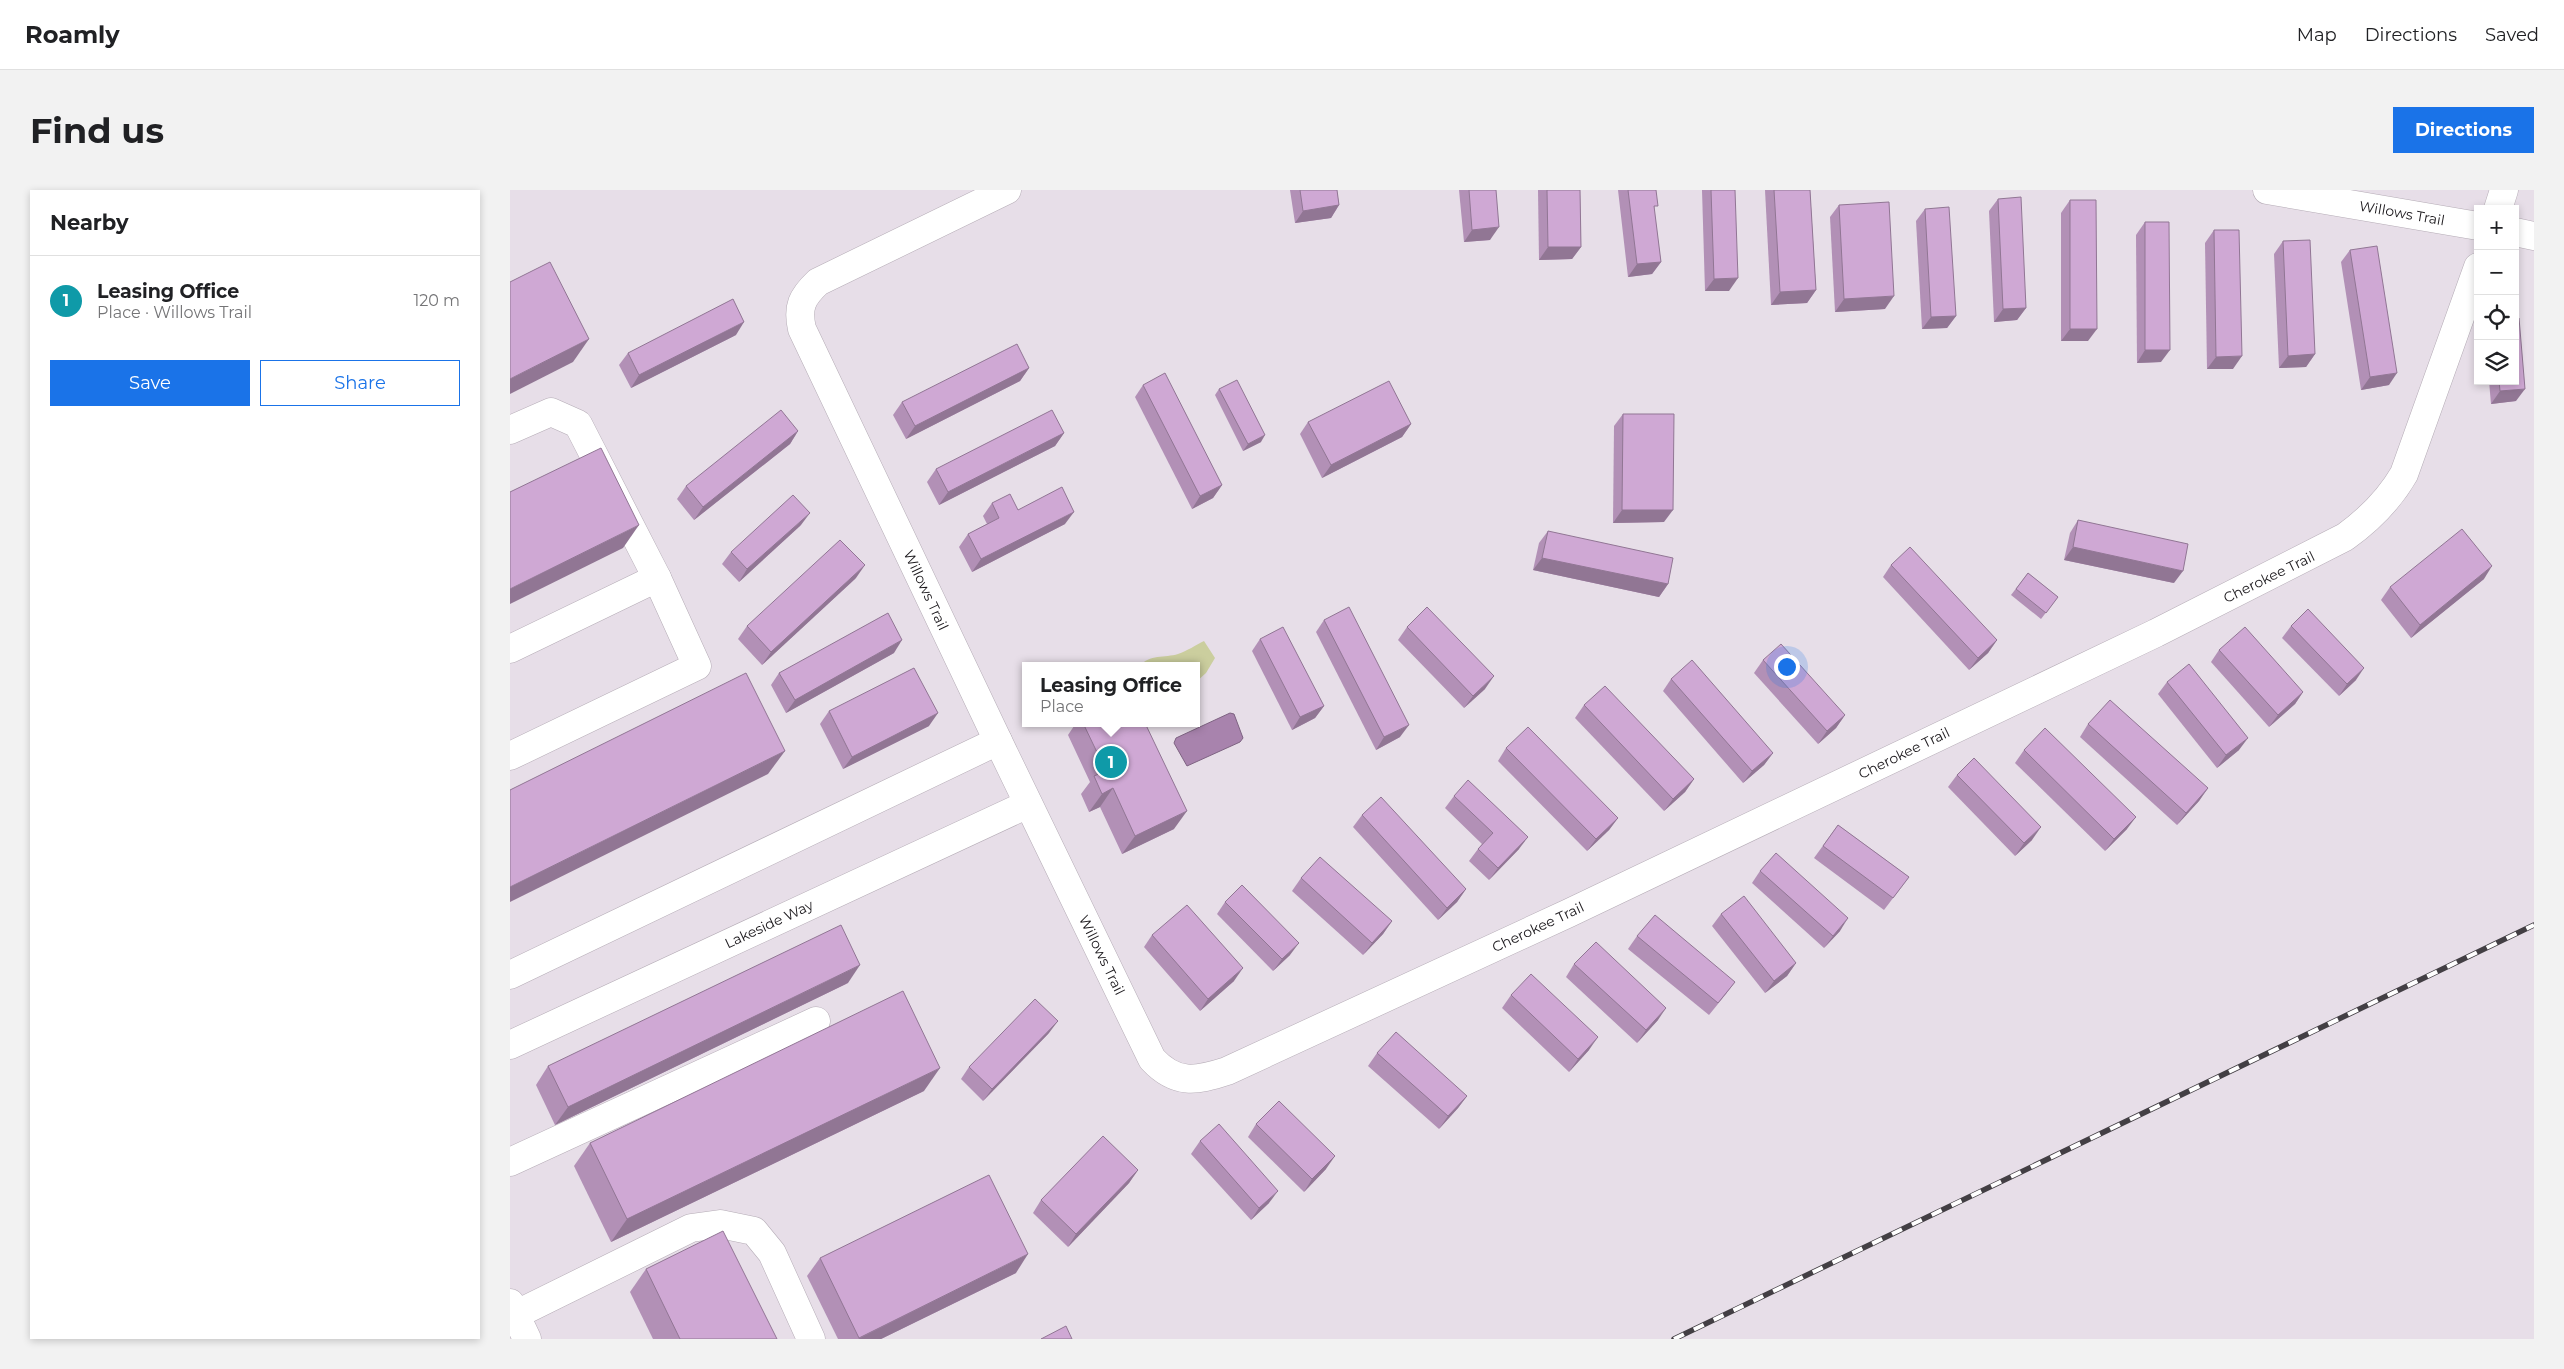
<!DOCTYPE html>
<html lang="en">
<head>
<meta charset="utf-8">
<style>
  body { margin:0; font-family:Montserrat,sans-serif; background:#f2f2f2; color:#202124 }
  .controls { position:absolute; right:15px; top:15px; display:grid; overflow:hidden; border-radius:0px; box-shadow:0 2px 8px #0003 }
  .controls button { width:45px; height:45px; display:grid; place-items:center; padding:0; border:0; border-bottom:1px solid #e0e0e0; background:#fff; color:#202124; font:25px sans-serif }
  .you { position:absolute; left:1276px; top:476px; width:18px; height:18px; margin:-12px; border:4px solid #fff; border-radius:50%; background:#1a73e8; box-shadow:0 0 0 8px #1a73e833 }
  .badge { display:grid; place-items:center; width:32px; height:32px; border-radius:50%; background:#1a73e8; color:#fff; font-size:16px; font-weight:700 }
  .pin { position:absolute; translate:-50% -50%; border:2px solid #fff; box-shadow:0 1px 5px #0006 }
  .popup { position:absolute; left:512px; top:472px; width:178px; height:65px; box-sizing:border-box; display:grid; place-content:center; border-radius:0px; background:#fff; filter:drop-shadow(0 1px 4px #0005); font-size:16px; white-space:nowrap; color:#757577 }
  .popup b { font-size:19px; color:#202124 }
  .popup::after { content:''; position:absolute; left:50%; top:100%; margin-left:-10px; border:10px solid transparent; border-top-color:#fff }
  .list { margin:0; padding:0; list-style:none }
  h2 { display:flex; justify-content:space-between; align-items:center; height:65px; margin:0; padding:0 20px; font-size:21px }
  h2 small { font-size:16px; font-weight:400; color:#757577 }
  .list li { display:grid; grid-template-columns:32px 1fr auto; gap:15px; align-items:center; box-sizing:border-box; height:90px; padding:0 20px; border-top:1px solid #e0e0e0 }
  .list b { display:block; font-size:19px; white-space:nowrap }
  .list p { margin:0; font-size:16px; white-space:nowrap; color:#757577 }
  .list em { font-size:16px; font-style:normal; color:#757577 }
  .actions { display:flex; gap:10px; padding:15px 20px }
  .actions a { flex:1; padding:11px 0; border:1px solid #1a73e8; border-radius:0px; text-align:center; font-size:18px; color:#1a73e8 }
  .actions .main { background:#1a73e8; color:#fff }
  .icon { flex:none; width:28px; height:28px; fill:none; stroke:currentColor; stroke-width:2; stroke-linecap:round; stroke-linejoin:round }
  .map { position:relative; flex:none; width:2024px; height:1149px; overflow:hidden; border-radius:0px }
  header { display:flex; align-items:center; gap:30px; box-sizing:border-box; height:70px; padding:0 25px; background:#fff; border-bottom:1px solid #e0e0e0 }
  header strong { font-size:24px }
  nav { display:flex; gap:28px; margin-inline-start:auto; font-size:18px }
  .intro { display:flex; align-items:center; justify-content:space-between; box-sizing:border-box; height:120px; padding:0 30px }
  h1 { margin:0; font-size:35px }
  .button { padding:12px 22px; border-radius:0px; background:#1a73e8; color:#fff; font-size:18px; font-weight:700 }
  main { display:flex; gap:30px; padding:0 30px }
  aside { flex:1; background:#fff; border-radius:0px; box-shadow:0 2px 8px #0003 }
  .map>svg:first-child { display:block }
</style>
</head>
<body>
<header>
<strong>Roamly</strong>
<nav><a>Map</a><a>Directions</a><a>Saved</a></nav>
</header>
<div class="intro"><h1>Find us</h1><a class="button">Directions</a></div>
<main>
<aside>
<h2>Nearby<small></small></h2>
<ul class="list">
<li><span class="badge" style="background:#0f9aa8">1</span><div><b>Leasing Office</b><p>Place · Willows Trail</p></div><em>120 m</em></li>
</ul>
<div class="actions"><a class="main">Save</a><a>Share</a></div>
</aside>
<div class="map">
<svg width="2024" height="1149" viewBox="0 0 2024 1149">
  <rect width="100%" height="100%" fill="#e7dee8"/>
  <path fill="#cbce9e" d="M694,451L705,468L696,483L686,492V476H630C639,464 655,468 668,464C677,461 686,455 694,451Z"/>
  <polygon fill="#a883ad" stroke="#7e6382" points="720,523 724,524 733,548 730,552 677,576 664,553 666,548"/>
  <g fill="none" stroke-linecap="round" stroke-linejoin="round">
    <defs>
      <g id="minor">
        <path d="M497,0L308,92C292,107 287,117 292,139L488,551L642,869C666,895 686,891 717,881L1059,723L1646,443L1835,347C1860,329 1879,310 1894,284L1968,77"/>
        <polyline points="1757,0 1968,36"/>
        <polyline points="1988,19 1994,0"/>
        <polyline points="2005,42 2024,46"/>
        <polyline points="0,240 41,222 68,234 147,388 0,459"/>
        <polyline points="0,566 187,476 147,388"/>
        <polyline points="0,785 488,551"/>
        <polyline points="0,855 518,614"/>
        <polyline points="0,972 306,831"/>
        <polyline points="0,1113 17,1149"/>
        <polyline points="5,1125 181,1038 210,1034 244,1041 262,1063 301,1149"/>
      </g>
    </defs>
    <use href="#minor" stroke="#b5acb6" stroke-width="29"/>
    <use href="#minor" stroke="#fff" stroke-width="28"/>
    <defs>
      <polyline id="rail" points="1164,1149 2024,735"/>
    </defs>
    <use href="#rail" stroke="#433f44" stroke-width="5.5"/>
    <use href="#rail" stroke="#fff" stroke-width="4" stroke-dasharray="11" stroke-linecap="butt"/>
  </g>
  <g fill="#b290b6">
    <polygon points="780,0 827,0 829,15 821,28 785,33"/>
    <polygon points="949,0 986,0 980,50 954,52"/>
    <polygon points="1028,0 1070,0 1071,57 1062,69 1029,70"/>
    <polygon points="1108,0 1146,0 1144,21 1151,72 1142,84 1118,87"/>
    <polygon points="1192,0 1225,0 1219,101 1195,101"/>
    <polygon points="1255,0 1300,0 1306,100 1297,113 1261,115"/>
    <polygon points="1488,9 1516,118 1507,130 1484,132 1479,21"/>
    <polygon points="1560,10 1578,151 1551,151 1551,23"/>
    <polygon points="1329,15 1375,119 1325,122 1320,27"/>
    <polygon points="1415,19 1446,126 1437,138 1412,139 1406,31"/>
    <polygon points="1635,32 1651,172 1627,173 1626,45"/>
    <polygon points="1704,40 1723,179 1697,179 1695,53"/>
    <polygon points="1773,51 1805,164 1796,177 1769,178 1764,64"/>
    <polygon points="1840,60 1879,195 1851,200 1831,72"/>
    <polygon points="226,145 121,198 109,175 118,163"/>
    <polygon points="519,178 510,191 396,249 383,225 392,212"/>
    <polygon points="1979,191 2005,191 2006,211 1981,214"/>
    <polygon points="633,195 712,295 703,308 682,319 625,207"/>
    <polygon points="709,199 751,252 733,261 705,205"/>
    <polygon points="1113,224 1154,332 1103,333 1104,236"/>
    <polygon points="798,232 901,234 892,247 812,288 790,244"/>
    <polygon points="288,241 280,254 184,330 167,309 176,296"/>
    <polygon points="554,243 545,256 429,315 417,292 426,279"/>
    <polygon points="482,313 508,320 555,334 462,382 449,357 458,344 477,334 473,326"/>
    <polygon points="1568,330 1664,393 1554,370 1560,343"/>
    <polygon points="291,335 229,392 212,374 221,362"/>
    <polygon points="1038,341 1158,394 1149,407 1023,380 1029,353"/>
    <polygon points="1381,375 1487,450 1478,463 1459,480 1373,387"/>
    <polygon points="1518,383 1548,407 1531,429 1501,405"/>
    <polygon points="346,388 252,475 228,449 237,436"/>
    <polygon points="1974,389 1901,448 1871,410 1880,397"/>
    <polygon points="814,430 890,547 866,560 806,442"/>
    <polygon points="1781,436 1846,490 1829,506 1772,448"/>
    <polygon points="897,437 975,499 954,518 888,450"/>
    <polygon points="750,449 814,516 805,528 782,540 742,461"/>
    <polygon points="1709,460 1793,502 1785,514 1759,537 1701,472"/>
    <polygon points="384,463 276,523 261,495 269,483"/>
    <polygon points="1253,470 1335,525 1326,538 1308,554 1244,483"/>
    <polygon points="1161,489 1263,563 1254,575 1233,593 1153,501"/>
    <polygon points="1657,492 1729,560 1707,578 1648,504"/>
    <polygon points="1074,515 1184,589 1175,602 1154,621 1065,528"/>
    <polygon points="319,521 419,536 333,579 310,534"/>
    <polygon points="566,533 635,533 664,639 612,664 590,617 579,622 571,604 580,592 558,545"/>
    <polygon points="1578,534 1698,598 1689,611 1667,635 1570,547"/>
    <polygon points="996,558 1108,628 1099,640 1077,661 988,571"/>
    <polygon points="1514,560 1617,639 1595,661 1505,573"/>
    <polygon points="1447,585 1522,650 1505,666 1438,597"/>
    <polygon points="944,606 1009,659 979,690 959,671 968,659 972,654 935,618"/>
    <polygon points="852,625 956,699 947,712 928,730 843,637"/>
    <polygon points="1328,635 1399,687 1374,720 1304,668"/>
    <polygon points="1250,681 1330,741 1314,758 1242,693"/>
    <polygon points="791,688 882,731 873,744 853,765 782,701"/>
    <polygon points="715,712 780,765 763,781 707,724"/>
    <polygon points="1211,724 1286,773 1277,786 1255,803 1202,736"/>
    <polygon points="642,745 724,791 690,821 634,757"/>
    <polygon points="1127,746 1225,792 1216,804 1199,825 1118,759"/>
    <polygon points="1064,774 1148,830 1127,853 1056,787"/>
    <polygon points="338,793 45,935 26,895 38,876"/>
    <polygon points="1001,805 1079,860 1059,882 992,818"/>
    <polygon points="539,843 473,911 451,889 459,877"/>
    <polygon points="867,863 957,906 948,918 929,939 858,876"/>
    <polygon points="414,901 101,1052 64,976 80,953"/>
    <polygon points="746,934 816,979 794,1002 738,947"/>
    <polygon points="690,951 759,1013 741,1030 681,964"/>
    <polygon points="628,980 619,993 558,1057 523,1023 531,1010"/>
    <polygon points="310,1068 506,1083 371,1149 328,1149 297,1086"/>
    <polygon points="136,1079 267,1149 143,1149 120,1102"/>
  </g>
  <g fill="#917694">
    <polygon points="829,15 821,28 785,33 793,21"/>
    <polygon points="989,37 980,50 954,52 962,40"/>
    <polygon points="1038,57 1071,57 1062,69 1029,70"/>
    <polygon points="1151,72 1142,84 1118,87 1127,74"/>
    <polygon points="1228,88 1219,101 1195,101 1204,89"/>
    <polygon points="1306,100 1297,113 1261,115 1270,102"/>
    <polygon points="1384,106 1375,119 1325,122 1334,109"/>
    <polygon points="1516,118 1507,130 1484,132 1493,119"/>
    <polygon points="1446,126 1437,138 1412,139 1421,127"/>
    <polygon points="234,132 226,145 121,198 129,185"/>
    <polygon points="1560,139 1587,139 1578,151 1551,151"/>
    <polygon points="79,149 63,172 0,204 0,189"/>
    <polygon points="1635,160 1660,160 1651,172 1627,173"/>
    <polygon points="1805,164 1796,177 1769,178 1778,166"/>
    <polygon points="1732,166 1723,179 1697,179 1706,167"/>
    <polygon points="519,178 510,191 396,249 405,236"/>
    <polygon points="1887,183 1879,195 1851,200 1860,187"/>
    <polygon points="2015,199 2006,211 1981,214 1990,201"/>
    <polygon points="901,234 892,247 812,288 821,275"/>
    <polygon points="288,241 280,254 184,330 193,317"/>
    <polygon points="554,243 545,256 429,315 438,302"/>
    <polygon points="755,245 751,252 733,261 738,254"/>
    <polygon points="712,295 703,308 682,319 690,306"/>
    <polygon points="1112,320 1163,320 1154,332 1103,333"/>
    <polygon points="564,322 555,334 462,382 471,369"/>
    <polygon points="300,323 291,335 229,392 237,379"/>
    <polygon points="129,335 113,358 0,414 0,399"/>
    <polygon points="1563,357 1673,381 1664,393 1554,370"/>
    <polygon points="1032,368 1158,394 1149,407 1023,380"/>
    <polygon points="355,375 346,388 252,475 261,462"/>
    <polygon points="1982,376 1974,389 1901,448 1910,435"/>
    <polygon points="392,450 384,463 276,523 285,510"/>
    <polygon points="1487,450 1478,463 1459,480 1468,468"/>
    <polygon points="1854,478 1846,490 1829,506 1837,494"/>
    <polygon points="984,486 975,499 954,518 963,506"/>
    <polygon points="1793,502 1785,514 1759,537 1768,525"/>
    <polygon points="814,516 805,528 782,540 790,527"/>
    <polygon points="428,523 419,536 333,579 342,567"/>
    <polygon points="1335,525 1326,538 1308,554 1317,541"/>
    <polygon points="899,535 890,547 866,560 874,547"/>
    <polygon points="1738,548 1729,560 1707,578 1716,565"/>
    <polygon points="275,561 258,584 0,712 0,697"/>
    <polygon points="1263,563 1254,575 1233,593 1242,581"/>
    <polygon points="1184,589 1175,602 1154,621 1163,609"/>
    <polygon points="603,598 590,617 579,622 592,604"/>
    <polygon points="1698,598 1689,611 1667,635 1676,623"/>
    <polygon points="677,621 664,639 612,664 625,646"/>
    <polygon points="1626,627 1617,639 1595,661 1604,649"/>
    <polygon points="1108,628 1099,640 1077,661 1086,649"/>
    <polygon points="1531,637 1522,650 1505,666 1514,653"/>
    <polygon points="1018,647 1009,659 979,690 988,678"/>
    <polygon points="956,699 947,712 928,730 937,718"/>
    <polygon points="1338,728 1330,741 1314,758 1323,746"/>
    <polygon points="882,731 873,744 853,765 862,753"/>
    <polygon points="789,753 780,765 763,781 772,769"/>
    <polygon points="1286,773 1277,786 1255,803 1264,791"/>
    <polygon points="350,775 338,793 45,935 58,917"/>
    <polygon points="733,778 724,791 690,821 698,809"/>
    <polygon points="1156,818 1148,830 1127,853 1136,840"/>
    <polygon points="548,831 539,843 473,911 482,899"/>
    <polygon points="1088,847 1079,860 1059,882 1068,869"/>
    <polygon points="430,878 414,901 101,1052 117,1029"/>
    <polygon points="957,906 948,918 929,939 938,926"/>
    <polygon points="825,966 816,979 794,1002 802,989"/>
    <polygon points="628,980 619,993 558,1057 566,1044"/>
    <polygon points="768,1001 759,1013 741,1030 749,1018"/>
    <polygon points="518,1064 506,1083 371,1149 348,1149"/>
  </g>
  <g fill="#cfa8d4" stroke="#917694">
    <polygon points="790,0 827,0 829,15 793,21"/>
    <polygon points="959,0 986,0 989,37 962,40"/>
    <polygon points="1037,0 1070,0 1071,57 1038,57"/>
    <polygon points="1118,0 1146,0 1148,16 1144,16 1151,72 1127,74"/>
    <polygon points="1201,0 1225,0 1228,88 1204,89"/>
    <polygon points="1264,0 1300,0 1306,100 1270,102"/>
    <polygon points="1511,7 1516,118 1493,119 1488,9"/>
    <polygon points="1560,10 1586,10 1587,139 1560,139"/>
    <polygon points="1379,12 1384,106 1334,109 1329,15"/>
    <polygon points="1439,17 1446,126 1421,127 1415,19"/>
    <polygon points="1635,32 1659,32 1660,160 1635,160"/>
    <polygon points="1704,40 1729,40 1732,166 1706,167"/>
    <polygon points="1800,50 1805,164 1778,166 1773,51"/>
    <polygon points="1867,56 1887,183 1860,187 1840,60"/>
    <polygon points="40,72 79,149 0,189 0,92"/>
    <polygon points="223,109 234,132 129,185 118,163"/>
    <polygon points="2009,128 2015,199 1990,201 1989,191 2005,191 2005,129"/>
    <polygon points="507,154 519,178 405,236 392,212"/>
    <polygon points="655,183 712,295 690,306 633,195"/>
    <polygon points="727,190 755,245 738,254 709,199"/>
    <polygon points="879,191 901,234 821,275 798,232"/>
    <polygon points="271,220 288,241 193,317 176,296"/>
    <polygon points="542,220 554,243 438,302 426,279"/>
    <polygon points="1113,224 1164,224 1163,320 1112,320"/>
    <polygon points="91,258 129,335 0,399 0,302"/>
    <polygon points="552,297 564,322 471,369 458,344 489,328 482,313 500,304 508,320"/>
    <polygon points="283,305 300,323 237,379 221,362"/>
    <polygon points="1568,330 1678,354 1673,381 1563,357"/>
    <polygon points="1952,339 1982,376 1910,435 1880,397"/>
    <polygon points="1038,341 1163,368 1158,394 1032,368"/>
    <polygon points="330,350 355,375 261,462 237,436"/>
    <polygon points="1400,357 1487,450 1468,468 1381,375"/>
    <polygon points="1518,383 1548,407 1536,423 1506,399"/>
    <polygon points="839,417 899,535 874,547 814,430"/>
    <polygon points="917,417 984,486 963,506 897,437"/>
    <polygon points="1798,419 1854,478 1837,494 1781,436"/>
    <polygon points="378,423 392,450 285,510 269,483"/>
    <polygon points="773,437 814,516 790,527 750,449"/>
    <polygon points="1735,437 1793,502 1768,525 1709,460"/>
    <polygon points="1271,454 1335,525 1317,541 1253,470"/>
    <polygon points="1182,470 1263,563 1242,581 1161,489"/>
    <polygon points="1679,474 1738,548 1716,565 1657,492"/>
    <polygon points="404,478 428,523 342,567 319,521"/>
    <polygon points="236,483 275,561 0,697 0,600"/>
    <polygon points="1095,496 1184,589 1163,609 1074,515"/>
    <polygon points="1600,510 1698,598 1676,623 1578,534"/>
    <polygon points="573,533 635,533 677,621 625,646 603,598 592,604 584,586 596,581"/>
    <polygon points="1018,537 1108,628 1086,649 996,558"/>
    <polygon points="1535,538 1626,627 1604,649 1514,560"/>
    <polygon points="1464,568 1531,637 1514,653 1447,585"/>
    <polygon points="958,590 1018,647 988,678 968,659 983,643 944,606"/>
    <polygon points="871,607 956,699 937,718 852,625"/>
    <polygon points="1328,635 1399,687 1383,708 1313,656"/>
    <polygon points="1266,663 1338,728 1323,746 1250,681"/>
    <polygon points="810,667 882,731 862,753 791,688"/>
    <polygon points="732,695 789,753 772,769 715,712"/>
    <polygon points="1234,706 1286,773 1264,791 1211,724"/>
    <polygon points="677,715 733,778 698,809 642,745"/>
    <polygon points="1145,725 1225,792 1208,813 1127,746"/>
    <polygon points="331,735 350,775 58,917 38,876"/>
    <polygon points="1086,752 1156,818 1136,840 1064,774"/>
    <polygon points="1021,784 1088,847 1068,869 1001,805"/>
    <polygon points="393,801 430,878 117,1029 80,953"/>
    <polygon points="525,809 548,831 482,899 459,877"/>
    <polygon points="886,842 957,906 938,926 867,863"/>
    <polygon points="769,911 825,966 802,989 746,934"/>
    <polygon points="709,934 768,1001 749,1018 690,951"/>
    <polygon points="593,946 628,980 566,1044 531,1010"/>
    <polygon points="479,985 518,1064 349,1148 310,1068"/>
    <polygon points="213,1041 267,1149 170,1149 136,1079"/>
    <polygon points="556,1136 562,1149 531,1149"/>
  </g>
  <g text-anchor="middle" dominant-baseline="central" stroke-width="4.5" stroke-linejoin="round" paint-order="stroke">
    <g font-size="14" fill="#1b181c" stroke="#fff">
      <text transform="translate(1892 23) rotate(10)">Willows Trail</text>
      <text transform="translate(1759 387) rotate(-26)">Cherokee Trail</text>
      <text transform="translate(416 400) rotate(65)">Willows Trail</text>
      <text transform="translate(1394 563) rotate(-26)">Cherokee Trail</text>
      <text transform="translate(259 734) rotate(-25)">Lakeside Way</text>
      <text transform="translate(1028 737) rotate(-25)">Cherokee Trail</text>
      <text transform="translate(592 765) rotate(64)">Willows Trail</text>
    </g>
  </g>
</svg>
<div class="controls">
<button>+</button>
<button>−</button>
<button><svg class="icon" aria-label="locate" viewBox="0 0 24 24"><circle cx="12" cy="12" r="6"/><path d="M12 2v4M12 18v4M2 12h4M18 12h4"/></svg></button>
<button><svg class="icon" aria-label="layers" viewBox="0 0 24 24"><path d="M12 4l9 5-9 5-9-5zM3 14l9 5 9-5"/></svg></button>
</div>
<div class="you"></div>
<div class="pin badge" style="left:601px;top:572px;background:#0f9aa8">1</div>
<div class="popup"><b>Leasing Office</b>Place</div>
</div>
</main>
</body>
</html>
